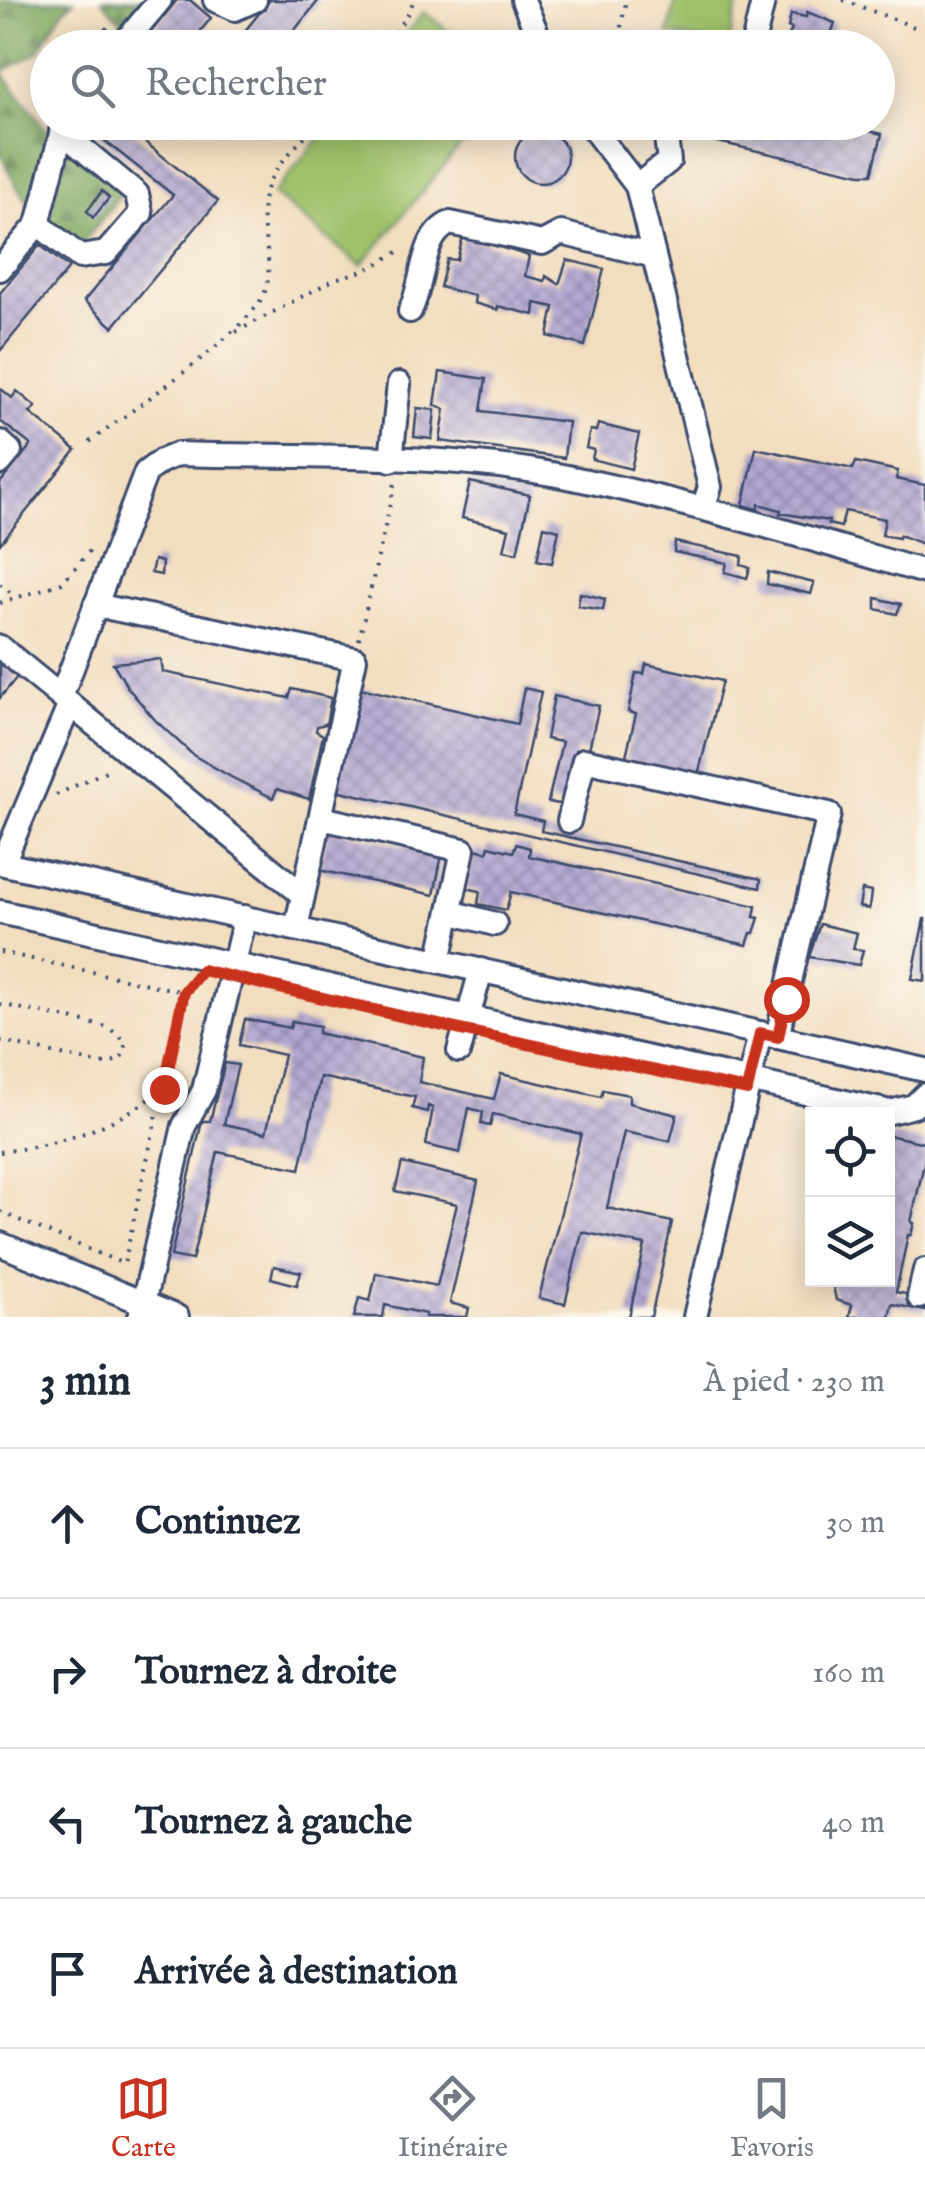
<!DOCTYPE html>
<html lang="fr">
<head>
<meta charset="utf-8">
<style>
  body { margin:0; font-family:"IM FELL English",serif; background:#f2f2f3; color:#1f2937 }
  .controls { position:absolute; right:30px; bottom:30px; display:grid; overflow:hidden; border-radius:0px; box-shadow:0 5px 25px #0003 }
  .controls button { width:90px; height:90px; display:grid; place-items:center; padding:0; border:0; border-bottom:2px solid #e0e1e3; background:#fff; color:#1f2937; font:50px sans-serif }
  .stop { position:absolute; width:30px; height:30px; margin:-22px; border:8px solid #c8321e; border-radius:50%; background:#fff }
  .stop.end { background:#c8321e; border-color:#fff; box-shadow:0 2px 10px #0008 }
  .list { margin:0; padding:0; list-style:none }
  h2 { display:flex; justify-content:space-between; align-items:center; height:130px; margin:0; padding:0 40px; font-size:42px }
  h2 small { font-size:32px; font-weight:400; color:#747a83 }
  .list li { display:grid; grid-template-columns:65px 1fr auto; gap:30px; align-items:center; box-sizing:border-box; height:150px; padding:0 40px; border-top:2px solid #e0e1e3 }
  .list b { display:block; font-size:38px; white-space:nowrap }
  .list em { font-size:32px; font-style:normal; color:#747a83 }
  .icon { flex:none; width:55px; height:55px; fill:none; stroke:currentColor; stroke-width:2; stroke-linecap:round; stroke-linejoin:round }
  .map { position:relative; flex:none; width:925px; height:1317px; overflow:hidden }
  .search { position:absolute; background:#fff; box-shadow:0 5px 25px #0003; left:30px; right:30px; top:30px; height:110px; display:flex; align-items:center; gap:25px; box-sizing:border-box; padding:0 35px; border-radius:55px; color:#747a83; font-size:38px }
  .sheet { height:730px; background:#fff }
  nav { display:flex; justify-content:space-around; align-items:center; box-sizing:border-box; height:140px; border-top:2px solid #e0e1e3; background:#fff; font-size:28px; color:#747a83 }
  nav a { display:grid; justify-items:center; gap:5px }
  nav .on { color:#c8321e }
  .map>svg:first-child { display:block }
</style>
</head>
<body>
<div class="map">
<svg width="925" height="1317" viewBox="0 0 925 1317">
  <defs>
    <pattern id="forest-firs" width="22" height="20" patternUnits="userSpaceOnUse" patternTransform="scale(2.5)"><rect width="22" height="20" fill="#7ea75f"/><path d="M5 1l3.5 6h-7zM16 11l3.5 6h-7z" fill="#668852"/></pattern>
    <pattern id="building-cross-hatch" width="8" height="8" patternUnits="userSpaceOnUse" patternTransform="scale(2.5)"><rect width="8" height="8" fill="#b3a7d1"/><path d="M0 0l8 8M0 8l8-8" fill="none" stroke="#9188ad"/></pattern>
  </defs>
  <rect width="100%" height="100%" fill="#fbf7ec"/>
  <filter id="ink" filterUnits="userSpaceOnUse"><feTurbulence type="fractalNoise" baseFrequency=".01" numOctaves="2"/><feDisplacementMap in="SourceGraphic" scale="20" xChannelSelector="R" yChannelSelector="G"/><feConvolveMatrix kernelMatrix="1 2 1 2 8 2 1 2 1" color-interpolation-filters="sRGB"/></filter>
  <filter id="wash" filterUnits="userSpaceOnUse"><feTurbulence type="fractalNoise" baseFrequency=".0048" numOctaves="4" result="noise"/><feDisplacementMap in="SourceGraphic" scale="40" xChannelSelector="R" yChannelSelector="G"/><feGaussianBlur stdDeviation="2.25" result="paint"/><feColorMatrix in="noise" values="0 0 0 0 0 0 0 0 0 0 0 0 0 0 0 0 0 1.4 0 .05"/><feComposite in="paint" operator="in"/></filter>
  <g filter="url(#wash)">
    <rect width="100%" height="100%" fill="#f2ddbe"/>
    <g fill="#9ec16b" stroke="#5c7864" stroke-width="2.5">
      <polygon points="676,0 739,0 728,47 668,34"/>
      <polygon points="424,12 469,47 395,47"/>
      <polygon points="333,122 479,123 361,266 273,194"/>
    </g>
    <g fill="url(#forest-firs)" stroke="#4c6b5e" stroke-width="2.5">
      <polygon points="3,0 74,0 62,12 37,53 2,72 46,129 123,192 82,244 44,223 17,187 0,153 0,5"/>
      <polygon points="102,0 153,0 124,25"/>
    </g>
    <g id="blocks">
      <g fill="url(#building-cross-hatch)">
        <polygon points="177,0 190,0 211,18 187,48 138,48"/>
        <polygon points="270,0 319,0 280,48 231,48"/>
        <polygon points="807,12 835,23 826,48 783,48 792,29 788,27 791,14 806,17"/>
        <polygon points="106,28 113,34 102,48 89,48"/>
        <polygon points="81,122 126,122 124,125 218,201 113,327 84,301 173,195"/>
        <polygon points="698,122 821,122 820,127 846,132 851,122 857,124 856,128 882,134 872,174 861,174 695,137"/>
        <circle cx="541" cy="157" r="26"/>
        <polygon points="102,191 109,198 93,218 87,211"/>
        <polygon points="463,236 529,256 525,276 545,281 546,276 559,284 567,260 604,269 585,346 548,336 554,307 535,303 534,315 498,306 498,310 474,303 475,296 440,287 447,259 457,260"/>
        <polygon points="40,245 69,268 0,351 0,293"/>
        <polygon points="440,372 486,379 481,411 568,422 564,458 440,441 445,409 435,405"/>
        <polygon points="0,388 12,398 17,391 36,407 30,413 76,450 0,544 0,483 31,445 0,421"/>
        <polygon points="417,408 435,410 432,439 414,437"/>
        <polygon points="598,424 639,434 631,469 592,459 594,450 586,448 590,430 596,431"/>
        <polygon points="756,448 853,469 856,462 898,471 896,479 925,485 925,545 900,535 899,538 882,535 885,519 845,511 841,527 828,524 829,521 780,513 781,510 759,504 758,509 743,505"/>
        <polygon points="470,482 530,495 517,553 504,550 509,529 462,518"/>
        <polygon points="544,526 559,530 552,563 537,560"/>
        <polygon points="675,542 742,556 741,565 750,568 747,578 725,572 727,563 674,552"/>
        <polygon points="154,560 162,562 161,575 151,573"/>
        <polygon points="768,572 814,583 811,594 767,584"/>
        <polygon points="580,593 605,599 603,610 578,606"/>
        <polygon points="876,598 901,604 897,614 876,609"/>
        <polygon points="161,659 163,672 289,698 292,689 331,698 326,724 317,726 316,731 323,735 309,799 277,789 273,798 231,777 193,755 156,721 128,688 113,663"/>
        <polygon points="0,662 17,677 0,698"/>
        <polygon points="646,664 722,681 698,775 625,760 636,714 628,712 636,673 644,674"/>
        <polygon points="360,688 517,724 524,688 541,692 514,814 543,821 541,831 761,879 760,888 336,790"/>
        <polygon points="554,696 599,706 588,753 577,750 564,805 548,802 562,742 546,739"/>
        <polygon points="329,829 442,854 434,895 319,870"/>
        <polygon points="516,844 530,848 529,856 756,906 754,917 759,918 754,933 751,933 747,945 511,892 506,910 478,904 480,891 466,888 475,849 487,852 489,846 513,852"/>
        <polygon points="862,890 871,892 869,909 859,907"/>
        <polygon points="924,919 925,919 925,981 912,979"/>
        <polygon points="820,924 857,933 853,949 863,950 859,965 809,957"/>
        <polygon points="245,1019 290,1028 292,1021 320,1026 318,1033 423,1057 419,1082 494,1099 501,1074 601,1097 603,1090 629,1095 629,1103 677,1115 670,1141 624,1132 607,1208 672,1222 651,1317 629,1317 645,1245 582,1232 565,1304 539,1298 581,1134 493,1114 490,1126 481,1124 483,1112 469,1108 460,1153 426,1145 433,1108 428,1106 427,1112 412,1108 415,1097 320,1077 300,1169 218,1152 192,1260 171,1256 202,1121 210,1121 225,1063 238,1065 224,1124 266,1133 284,1055 239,1045"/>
        <polygon points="888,1135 925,1143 925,1159 911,1222 914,1223 911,1235 908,1235 896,1292 925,1298 925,1311 892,1304 889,1317 849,1317 852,1305 836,1300 832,1281 888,1280"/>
        <polygon points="402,1163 478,1181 450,1303 469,1308 467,1317 425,1317 426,1314 385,1305 383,1317 354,1317 359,1298 370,1301 376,1273 437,1286 457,1204 395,1191"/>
        <polygon points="274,1266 301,1272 297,1285 271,1278"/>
      </g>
    </g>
  </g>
  <g filter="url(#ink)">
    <use href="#blocks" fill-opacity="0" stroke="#3b496c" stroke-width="2.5"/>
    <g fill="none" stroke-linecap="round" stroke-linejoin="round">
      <defs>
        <g id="minor">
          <polyline points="215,0 235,9 255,0"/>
          <polyline points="523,0 543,48"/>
          <polyline points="120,48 160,0"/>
          <polyline points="752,48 763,2"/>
          <polyline points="588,122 637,186 710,487 703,508"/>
          <polyline points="637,186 669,161 664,122"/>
          <polyline points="38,224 80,257 106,253 141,213 137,194 61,131"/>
          <polyline points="0,269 38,224 64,122"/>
          <path d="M410,311C425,282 420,236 450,223L542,243L561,233L654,256"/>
          <polyline points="0,442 10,451 0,463"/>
          <polyline points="391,460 399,384"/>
          <polyline points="95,605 355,659 296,928"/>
          <polyline points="0,647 303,895"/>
          <path d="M61,697L146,472L161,461L178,454C301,458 437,452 557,475C682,499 803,537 925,572"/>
          <polyline points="321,818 463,850 439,961"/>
          <polyline points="569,821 584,760 829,814 777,1037"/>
          <polyline points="0,863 925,1070"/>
          <polyline points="3,863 70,704"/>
          <polyline points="0,912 890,1112 914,1106 925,1095"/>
          <polyline points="450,912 495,924"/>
          <polyline points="459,1051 481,970"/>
          <polyline points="0,1244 177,1317"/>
          <polyline points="919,1297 925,1270"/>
          <polyline points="140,1317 184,1126 204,1090 245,917"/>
          <polyline points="695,1317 760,1033"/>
        </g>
      </defs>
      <use href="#minor" stroke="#3b496c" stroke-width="28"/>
      <g stroke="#3b496c" stroke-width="4" stroke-dasharray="2.5 8" stroke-linecap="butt">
        <polyline points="843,0 917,28"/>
        <polyline points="381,48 407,16 414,0"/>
        <polyline points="617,48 626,0"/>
        <polyline points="236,332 335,279 366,270 402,250"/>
        <path d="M90,442C128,412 247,333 264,294C277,264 257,227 264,196C270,169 300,143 318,122"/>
        <polyline points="0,584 15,596"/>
        <polyline points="0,603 62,583 93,547"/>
        <polyline points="359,640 395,483"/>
        <polyline points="56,795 110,769"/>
        <polyline points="0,952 184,992"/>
        <polyline points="0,1004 108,1027 125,1041 125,1050 120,1060 101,1064 0,1041"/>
        <path d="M0,1152C65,1144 111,1128 164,1089"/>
        <polyline points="0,1212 124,1264 184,992 196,978"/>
      </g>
      <use href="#minor" stroke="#fff" stroke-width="22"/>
    </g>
  </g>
  <g fill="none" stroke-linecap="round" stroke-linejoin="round" filter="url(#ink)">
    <polyline stroke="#c8321e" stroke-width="12" points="164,1089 184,992 202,970 465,1031 747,1090 760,1033 778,1037 786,999"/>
  </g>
</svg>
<div class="controls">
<button><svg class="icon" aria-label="locate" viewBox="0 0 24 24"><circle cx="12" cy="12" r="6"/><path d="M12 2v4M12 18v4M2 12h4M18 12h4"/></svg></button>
<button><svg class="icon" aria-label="layers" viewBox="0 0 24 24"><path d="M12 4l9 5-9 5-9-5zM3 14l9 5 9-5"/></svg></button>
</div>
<div class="stop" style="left:786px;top:999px"></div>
<div class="stop end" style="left:164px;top:1089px"></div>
<div class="search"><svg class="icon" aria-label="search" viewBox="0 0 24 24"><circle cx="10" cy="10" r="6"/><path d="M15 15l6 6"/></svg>Rechercher</div>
</div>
<section class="sheet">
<h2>3 min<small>À pied · 230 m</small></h2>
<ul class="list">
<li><svg class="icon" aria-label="ahead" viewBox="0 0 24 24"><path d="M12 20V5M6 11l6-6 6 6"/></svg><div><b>Continuez</b></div><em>30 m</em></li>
<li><svg class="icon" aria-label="right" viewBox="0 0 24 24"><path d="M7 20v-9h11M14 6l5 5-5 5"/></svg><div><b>Tournez à droite</b></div><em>160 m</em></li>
<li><svg class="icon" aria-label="left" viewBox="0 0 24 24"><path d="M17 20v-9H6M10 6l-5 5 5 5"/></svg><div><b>Tournez à gauche</b></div><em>40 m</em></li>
<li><svg class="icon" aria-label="arrive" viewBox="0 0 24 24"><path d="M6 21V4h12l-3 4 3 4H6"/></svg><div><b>Arrivée à destination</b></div></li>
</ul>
</section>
<nav>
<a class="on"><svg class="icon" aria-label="map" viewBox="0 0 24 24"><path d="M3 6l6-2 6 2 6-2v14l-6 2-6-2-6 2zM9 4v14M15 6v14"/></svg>Carte</a>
<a><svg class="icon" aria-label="directions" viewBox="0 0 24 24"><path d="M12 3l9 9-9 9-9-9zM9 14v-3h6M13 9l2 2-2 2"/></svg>Itinéraire</a>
<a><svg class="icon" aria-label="saved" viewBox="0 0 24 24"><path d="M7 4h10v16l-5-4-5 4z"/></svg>Favoris</a>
</nav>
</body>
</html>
